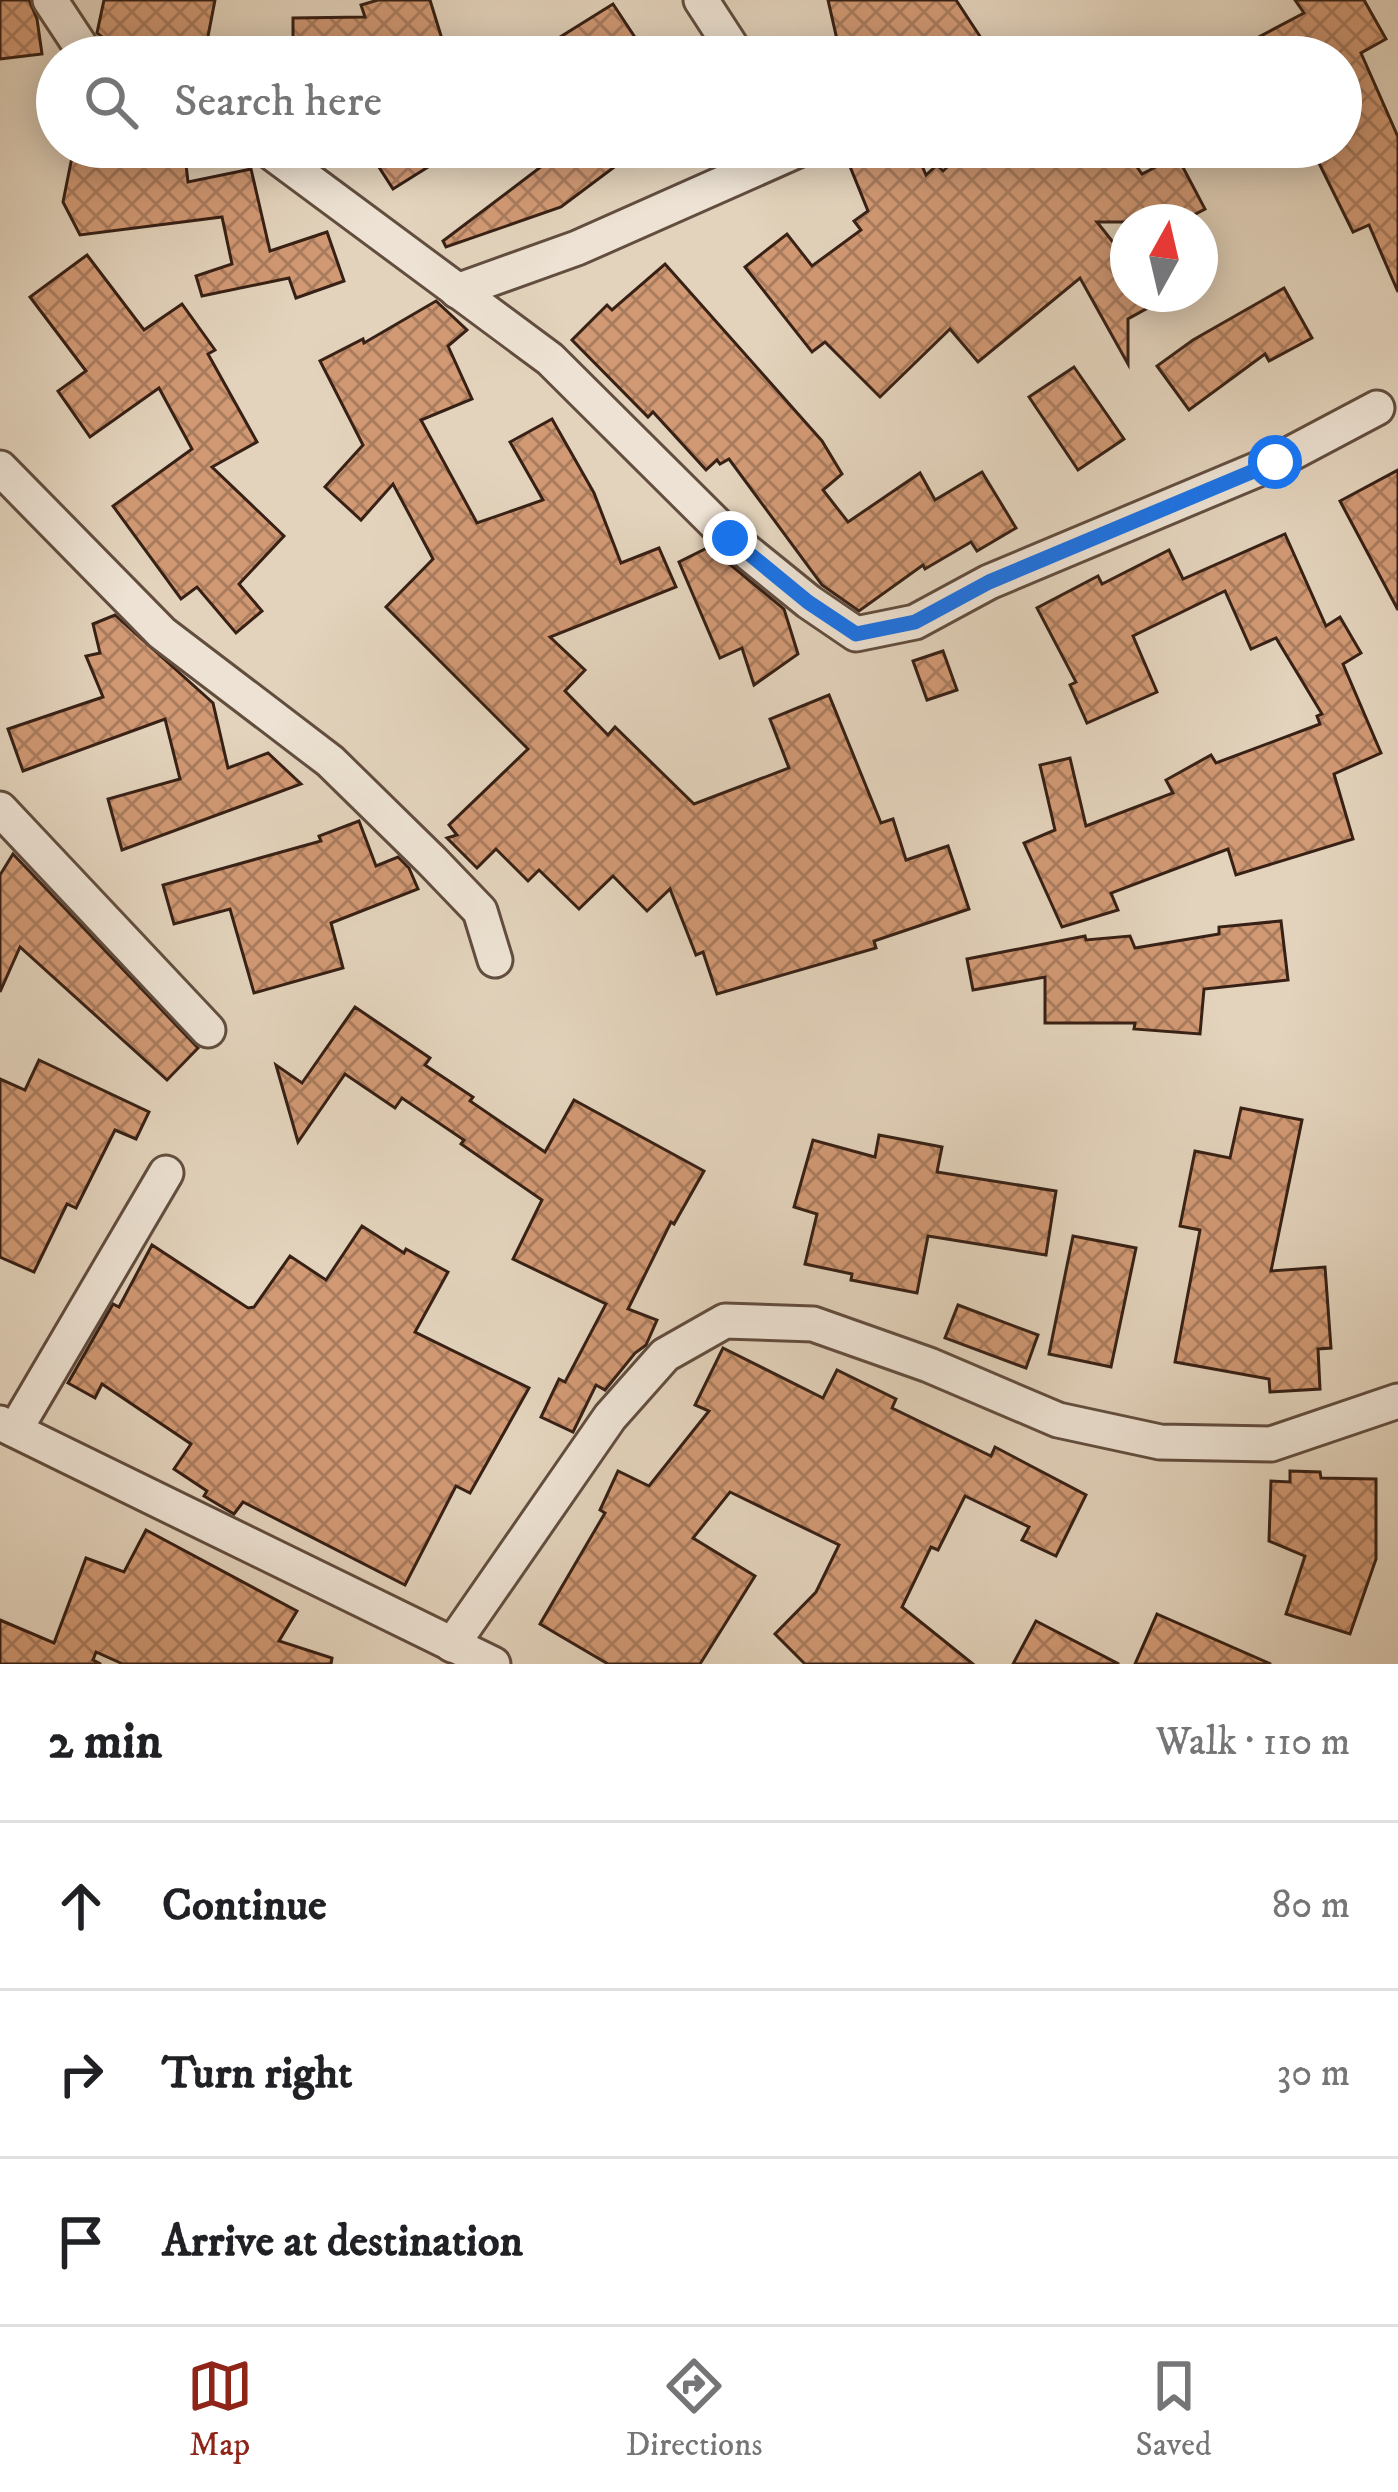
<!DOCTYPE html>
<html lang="en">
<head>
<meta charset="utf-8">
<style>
  body { margin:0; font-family:"IM FELL DW Pica",serif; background:#f6f6f6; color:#202124 }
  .compass { position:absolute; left:1110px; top:204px; width:108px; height:108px; border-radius:50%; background:#fff; box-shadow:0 6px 30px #0003; rotate:8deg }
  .stop { position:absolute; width:36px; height:36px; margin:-27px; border:9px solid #1a73e8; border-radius:50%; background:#fff }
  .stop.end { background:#1a73e8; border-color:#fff; box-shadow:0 3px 12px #0008 }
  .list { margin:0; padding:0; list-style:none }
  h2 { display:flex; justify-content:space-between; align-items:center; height:156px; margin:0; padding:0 48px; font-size:51px }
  h2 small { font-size:39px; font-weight:400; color:#757577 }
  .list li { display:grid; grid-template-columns:78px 1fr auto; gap:36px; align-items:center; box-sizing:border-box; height:168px; padding:0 48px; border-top:3px solid #e0e0e0 }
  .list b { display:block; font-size:45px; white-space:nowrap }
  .list em { font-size:39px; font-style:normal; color:#757577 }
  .icon { flex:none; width:66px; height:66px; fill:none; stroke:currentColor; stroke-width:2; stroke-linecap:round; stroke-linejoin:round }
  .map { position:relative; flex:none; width:1398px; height:1664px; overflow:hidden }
  .search { position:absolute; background:#fff; box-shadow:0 6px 30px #0003; left:36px; right:36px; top:36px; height:132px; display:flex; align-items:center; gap:30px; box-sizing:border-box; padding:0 42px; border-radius:66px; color:#757577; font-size:45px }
  .sheet { height:660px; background:#fff }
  nav { display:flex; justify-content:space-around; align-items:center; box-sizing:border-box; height:168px; border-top:3px solid #e0e0e0; background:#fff; font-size:33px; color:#757577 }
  nav a { display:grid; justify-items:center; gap:6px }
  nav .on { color:#8f2418 }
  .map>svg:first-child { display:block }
</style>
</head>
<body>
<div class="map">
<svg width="1398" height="1664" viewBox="0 0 1398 1664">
  <defs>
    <pattern id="building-cross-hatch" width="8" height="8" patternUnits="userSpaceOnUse" patternTransform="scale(3)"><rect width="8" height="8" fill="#d19974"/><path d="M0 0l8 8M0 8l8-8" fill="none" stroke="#aa7c5e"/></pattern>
  </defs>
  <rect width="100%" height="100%" fill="#e3d3bc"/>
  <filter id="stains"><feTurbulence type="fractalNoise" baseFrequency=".00167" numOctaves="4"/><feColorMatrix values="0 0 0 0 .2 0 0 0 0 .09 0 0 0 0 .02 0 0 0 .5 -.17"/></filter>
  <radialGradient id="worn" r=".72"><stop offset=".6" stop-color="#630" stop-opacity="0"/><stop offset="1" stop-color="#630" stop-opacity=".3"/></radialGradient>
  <g fill="url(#building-cross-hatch)" stroke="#372015" stroke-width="3">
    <polygon points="0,0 29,0 37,19 42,54 0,59"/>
    <polygon points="104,0 215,0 204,57 178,57 111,44 97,33"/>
    <polygon points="378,0 430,0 446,52 429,57 293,57 293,18 365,17 361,5"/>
    <polygon points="828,0 956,0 985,44 964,57 841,57"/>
    <polygon points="1295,0 1364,0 1386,39 1361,53 1398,137 1398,292 1369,225 1353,232 1311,147 1341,147 1341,57 1221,57 1304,13"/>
    <polygon points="613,4 648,57 528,57"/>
    <polygon points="74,147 184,147 188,182 251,169 270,251 327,232 344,281 296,298 289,278 202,296 196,276 232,264 222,217 80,235 63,202"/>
    <polygon points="366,147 460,147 393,189"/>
    <polygon points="534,147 641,147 561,207 446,247 443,241 546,163"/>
    <polygon points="890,147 914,147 926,175 937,165 943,171 969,147 1123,147 1142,174 1177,156 1205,209 1180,222 1097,222 1128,261 1128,294 1173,294 1128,319 1128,364 1080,278 978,362 950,329 880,397 825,342 812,352 745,267 787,234 812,266 861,230 854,221 868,211 849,164"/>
    <polygon points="87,255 144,330 182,304 215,350 208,354 257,442 212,467 284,536 239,584 262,611 236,633 197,587 181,599 113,506 192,449 159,388 90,437 58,391 86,371 30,297"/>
    <polygon points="665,264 822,441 842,474 823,490 848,522 920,473 935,500 982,472 1016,528 977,551 971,542 925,569 923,565 859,611 822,585 729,459 720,464 717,460 706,470 653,412 648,417 572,340 607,305 612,310"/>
    <polygon points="1284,288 1312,338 1269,361 1265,354 1189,410 1157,366 1193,340"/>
    <polygon points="436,301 467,330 448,346 472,399 421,420 477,523 543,500 510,442 552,419 594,493 621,563 659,548 676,587 550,637 585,670 565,691 608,735 615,727 694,804 789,768 770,719 829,695 881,823 893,819 906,860 948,846 969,909 874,941 876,948 717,994 703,952 696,955 670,889 647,911 613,876 579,909 539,870 528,881 496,849 477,868 447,838 457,835 449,825 528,749 386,607 433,559 393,484 361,520 325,487 363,445 320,361 363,339 364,343"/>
    <polygon points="1074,367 1124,439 1078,470 1029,397"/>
    <polygon points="1398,470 1398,610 1340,501"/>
    <polygon points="1285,534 1326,626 1340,617 1361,653 1343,664 1381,753 1334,774 1353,839 1236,875 1228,849 1111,893 1118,910 1062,927 1024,843 1055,830 1040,765 1070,758 1086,826 1173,793 1166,780 1211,755 1216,763 1320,724 1317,716 1322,714 1276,638 1251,649 1225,591 1133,636 1157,692 1087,723 1070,685 1076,682 1037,608 1098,576 1102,584 1169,550 1183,579"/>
    <polygon points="709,547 784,609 798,654 754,685 742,648 720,658 679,562"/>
    <polygon points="115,615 213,703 228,768 268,753 301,784 122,850 108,799 180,779 165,719 23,771 8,729 103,697 86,656 100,653 93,624"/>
    <polygon points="943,651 957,690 927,700 913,661"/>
    <polygon points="359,821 376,866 398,857 409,868 418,889 331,923 343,968 254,993 230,909 174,924 163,885 321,841 319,836"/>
    <polygon points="13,854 198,1048 167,1080 20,947 0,992 0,875"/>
    <polygon points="1281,921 1288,980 1204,989 1200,1034 1134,1029 1135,1023 1045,1023 1045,977 973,990 967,959 1085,936 1086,940 1130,936 1135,948 1219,934 1219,927"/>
    <polygon points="355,1007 430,1058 425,1065 473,1097 470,1101 545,1152 574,1100 704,1171 674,1224 671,1222 628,1309 657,1320 646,1345 635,1353 605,1390 596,1385 573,1432 541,1417 559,1379 565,1382 606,1304 513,1259 542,1200 461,1144 464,1140 402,1098 395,1108 345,1074 298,1142 276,1065 302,1083"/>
    <polygon points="39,1060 149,1112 136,1139 115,1130 76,1208 67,1204 34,1272 0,1257 0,1079 25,1090"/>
    <polygon points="1241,1108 1302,1120 1271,1271 1325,1267 1331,1348 1318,1349 1320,1389 1270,1392 1269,1379 1175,1362 1200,1230 1180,1226 1195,1151 1230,1158"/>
    <polygon points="879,1135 942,1147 937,1172 1056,1191 1046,1255 928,1236 917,1293 851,1280 852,1274 805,1264 817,1214 794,1207 813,1140 875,1157"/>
    <polygon points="362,1226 404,1253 406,1249 448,1272 415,1332 529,1388 470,1493 456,1486 405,1585 243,1502 234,1514 204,1496 207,1491 174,1469 191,1444 102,1384 95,1398 68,1383 113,1304 119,1307 152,1245 248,1308 254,1307 290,1256 326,1280"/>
    <polygon points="1073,1236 1136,1248 1111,1367 1049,1354"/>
    <polygon points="958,1305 1038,1335 1026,1368 945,1338"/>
    <polygon points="723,1348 823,1398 837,1370 896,1399 892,1408 991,1456 995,1447 1086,1495 1056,1556 1022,1540 1029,1527 965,1496 938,1550 931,1547 902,1607 973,1664 805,1664 775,1634 816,1592 839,1545 730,1492 693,1538 755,1576 700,1664 608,1664 540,1624 605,1513 600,1510 618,1471 649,1486 709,1411 695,1405"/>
    <polygon points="1290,1471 1320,1472 1321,1478 1376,1479 1376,1559 1350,1634 1286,1614 1305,1556 1269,1541 1271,1481 1290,1482"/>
    <polygon points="146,1530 297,1611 279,1641 332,1658 331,1664 123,1664 96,1652 93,1660 101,1664 0,1664 0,1620 54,1643 86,1558 124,1572"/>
    <polygon points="1157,1614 1271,1664 1135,1664"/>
    <polygon points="1036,1621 1119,1664 1013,1664"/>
  </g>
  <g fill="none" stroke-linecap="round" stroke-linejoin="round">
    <defs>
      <g id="minor">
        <polyline points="50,0 83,50 95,57"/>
        <polyline points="701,0 738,57"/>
        <polyline points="264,147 550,359 730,538 809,602 856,634 915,622 989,582 1275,462 1377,408"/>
        <polyline points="457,291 577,248 805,147"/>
        <polyline points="0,468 162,633 330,761 432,861 480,911 495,960"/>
        <polyline points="0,809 208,1030"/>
        <polyline points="0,1423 493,1664"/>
        <polyline points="15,1430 166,1173"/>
        <polyline points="452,1645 610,1417 665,1355 725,1321 813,1324 929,1365 1058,1420 1160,1442 1271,1444 1398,1401"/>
      </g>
    </defs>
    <use href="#minor" stroke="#624d3f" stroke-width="39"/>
    <use href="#minor" stroke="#ede2d3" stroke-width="33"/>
  </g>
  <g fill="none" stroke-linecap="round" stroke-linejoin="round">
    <polyline stroke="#1a73e8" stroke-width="15" points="730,538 808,602 856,634 915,622 989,582 1275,462"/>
  </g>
  <rect width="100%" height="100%" filter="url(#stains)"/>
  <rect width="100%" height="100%" fill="url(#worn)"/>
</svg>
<svg class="compass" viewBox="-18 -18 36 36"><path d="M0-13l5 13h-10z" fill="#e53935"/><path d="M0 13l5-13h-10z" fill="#757577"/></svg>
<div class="stop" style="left:1275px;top:462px"></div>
<div class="stop end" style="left:730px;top:538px"></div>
<div class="search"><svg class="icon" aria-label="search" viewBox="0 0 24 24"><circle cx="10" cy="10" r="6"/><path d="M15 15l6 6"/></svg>Search here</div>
</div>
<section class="sheet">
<h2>2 min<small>Walk · 110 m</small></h2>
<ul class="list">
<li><svg class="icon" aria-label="ahead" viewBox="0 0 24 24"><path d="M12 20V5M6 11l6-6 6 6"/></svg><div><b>Continue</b></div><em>80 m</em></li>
<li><svg class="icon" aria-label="right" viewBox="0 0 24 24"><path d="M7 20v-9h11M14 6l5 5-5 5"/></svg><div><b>Turn right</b></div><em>30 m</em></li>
<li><svg class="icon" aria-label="arrive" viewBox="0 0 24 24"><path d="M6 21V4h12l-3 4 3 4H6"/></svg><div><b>Arrive at destination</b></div></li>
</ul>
</section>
<nav>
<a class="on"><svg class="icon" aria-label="map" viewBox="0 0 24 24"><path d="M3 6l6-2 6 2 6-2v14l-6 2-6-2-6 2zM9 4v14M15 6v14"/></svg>Map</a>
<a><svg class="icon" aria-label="directions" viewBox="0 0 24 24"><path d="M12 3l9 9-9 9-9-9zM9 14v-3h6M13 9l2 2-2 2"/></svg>Directions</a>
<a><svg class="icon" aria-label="saved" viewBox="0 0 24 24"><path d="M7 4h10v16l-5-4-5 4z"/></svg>Saved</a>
</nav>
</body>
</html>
